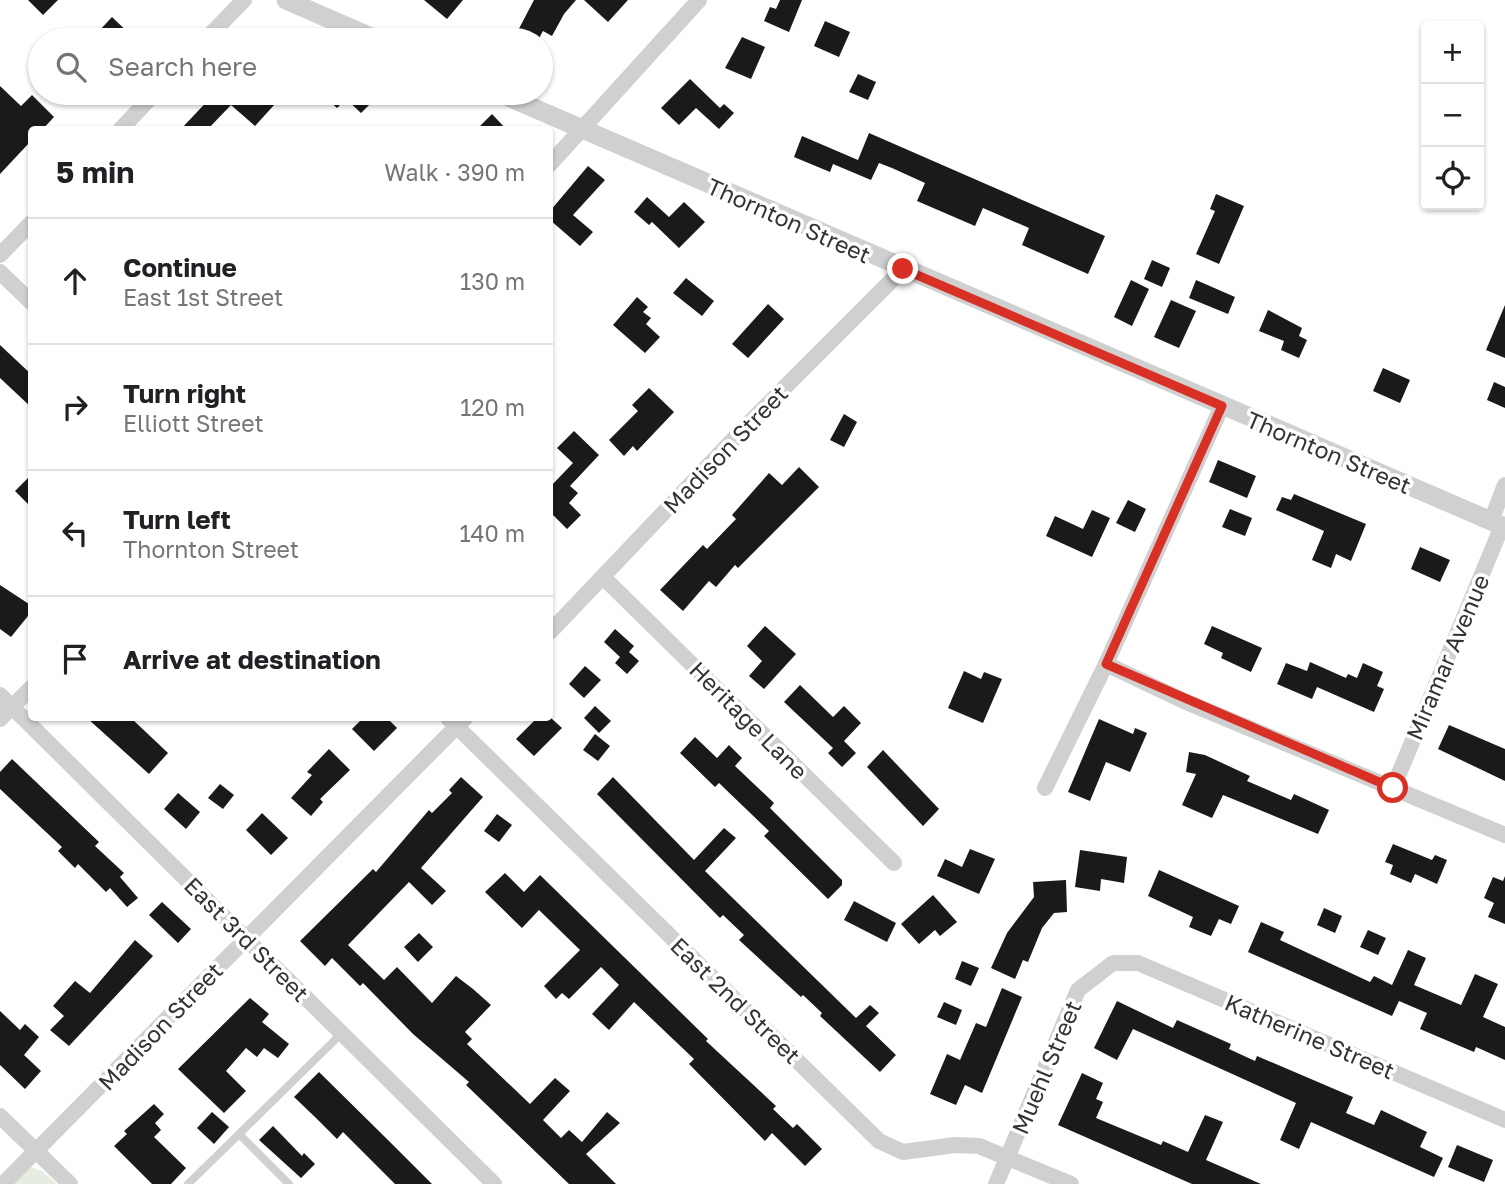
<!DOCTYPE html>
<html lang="en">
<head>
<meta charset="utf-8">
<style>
  body { margin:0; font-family:"Golos Text",sans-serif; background:#f2f2f2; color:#202124 }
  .controls { position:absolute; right:21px; top:21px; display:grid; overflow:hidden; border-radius:7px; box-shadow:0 2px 5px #0004 }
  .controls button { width:63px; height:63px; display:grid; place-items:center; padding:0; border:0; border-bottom:2px solid #e0e0e0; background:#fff; color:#202124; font:35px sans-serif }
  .stop { position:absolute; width:21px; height:21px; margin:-16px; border:5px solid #d93025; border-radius:50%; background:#fff }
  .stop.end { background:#d93025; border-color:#fff; box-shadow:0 2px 7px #0008 }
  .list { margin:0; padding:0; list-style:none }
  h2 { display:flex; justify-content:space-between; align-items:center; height:91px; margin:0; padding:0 28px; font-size:30px }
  h2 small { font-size:23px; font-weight:400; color:#757577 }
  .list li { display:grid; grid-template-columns:46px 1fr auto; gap:21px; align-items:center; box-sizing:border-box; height:126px; padding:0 28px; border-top:2px solid #e0e0e0 }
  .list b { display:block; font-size:26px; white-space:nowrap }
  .list p { margin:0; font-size:23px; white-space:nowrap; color:#757577 }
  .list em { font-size:23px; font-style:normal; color:#757577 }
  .icon { flex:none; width:38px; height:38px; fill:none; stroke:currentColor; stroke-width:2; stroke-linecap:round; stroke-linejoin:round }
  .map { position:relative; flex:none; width:1505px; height:1184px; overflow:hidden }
  .search { position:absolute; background:#fff; box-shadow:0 2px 5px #0004; left:28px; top:28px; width:525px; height:77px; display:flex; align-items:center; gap:18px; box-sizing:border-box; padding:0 24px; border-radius:38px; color:#757577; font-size:26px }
  .panel { position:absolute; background:#fff; box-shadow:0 2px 5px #0004; left:28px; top:126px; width:525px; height:595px; border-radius:7px }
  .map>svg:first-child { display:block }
</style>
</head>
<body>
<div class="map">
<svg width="1505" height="1184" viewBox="0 0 1505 1184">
  <rect width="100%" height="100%" fill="#fff"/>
  <polygon fill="#e6ecdf" points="31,1167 42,1171 57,1184 10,1184"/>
  <g fill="#1a1a1a">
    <polygon points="28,0 58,0 43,15"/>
    <polygon points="424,0 463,0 447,19"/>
    <polygon points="534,0 576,0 564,14 552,36 543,31 538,40 513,40"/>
    <polygon points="584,0 628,0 608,22"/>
    <polygon points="780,0 802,0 789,32 764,21 770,7 776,9"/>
    <polygon points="112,17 136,40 108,40 99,31"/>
    <polygon points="825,21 850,32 839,57 814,46"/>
    <polygon points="742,37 765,47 751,79 725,68"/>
    <polygon points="858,74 876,82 868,100 849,92"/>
    <polygon points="690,79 720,108 724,104 734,113 719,129 696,108 679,125 661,108"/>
    <polygon points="0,86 21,106 32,95 54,117 42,130 32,130 30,142 0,174"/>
    <polygon points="215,93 285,93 255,126 231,105 207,130 180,130"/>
    <polygon points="320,93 369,93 375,99 361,113 346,99 337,108"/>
    <polygon points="492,114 507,130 476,130"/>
    <polygon points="869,133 1105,236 1088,274 1022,245 1029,228 983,208 975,226 917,201 925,183 892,168 879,163 871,180 833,164 830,172 794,157 802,136 858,160"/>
    <polygon points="588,166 605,180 573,215 593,232 580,246 550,220 550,211"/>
    <polygon points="1216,194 1244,206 1219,264 1196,254 1215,211 1210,209"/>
    <polygon points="647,197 669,217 684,202 705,222 679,248 652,222 649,225 634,212"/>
    <polygon points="1152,260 1170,268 1162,287 1144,279"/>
    <polygon points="686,278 714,301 702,316 673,293"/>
    <polygon points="1131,280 1149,289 1132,326 1114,317"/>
    <polygon points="1196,280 1235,297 1228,314 1189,298"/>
    <polygon points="637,297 648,307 643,312 651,318 646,324 660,337 645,353 613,325"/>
    <polygon points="1171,300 1196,311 1179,348 1154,337"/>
    <polygon points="768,304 784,319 748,358 732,344"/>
    <polygon points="1505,305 1505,358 1486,350"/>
    <polygon points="1268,310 1302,328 1299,336 1307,340 1299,358 1281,350 1284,341 1259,331"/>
    <polygon points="0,345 32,375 32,408 0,378"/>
    <polygon points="1383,368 1410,380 1400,403 1373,391"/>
    <polygon points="1494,382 1505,387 1505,408 1487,400"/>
    <polygon points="649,388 674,412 637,451 633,446 624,456 609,440 638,411 632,405"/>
    <polygon points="844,414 857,422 844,447 830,440"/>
    <polygon points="574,431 599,455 570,486 578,493 569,503 581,515 567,529 550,512 550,487 573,463 557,448"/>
    <polygon points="1218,460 1256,476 1247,498 1209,482"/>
    <polygon points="799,467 819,487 738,568 735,565 716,587 709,581 683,611 660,590 703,545 707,549 736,519 732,515 769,473 782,485"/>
    <polygon points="32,474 32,508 15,491"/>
    <polygon points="1294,494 1366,524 1351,561 1336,554 1331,568 1312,560 1324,531 1276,510 1282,497 1291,500"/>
    <polygon points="1128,500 1146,509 1135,532 1116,523"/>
    <polygon points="1230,509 1252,518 1245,536 1222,527"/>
    <polygon points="1092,510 1110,518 1092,557 1046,536 1055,516 1083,529"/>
    <polygon points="1420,547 1450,560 1440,582 1411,569"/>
    <polygon points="0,585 32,606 32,611 11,637 0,629"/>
    <polygon points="765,626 796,654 764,689 749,676 762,661 747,646"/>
    <polygon points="1212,626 1262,648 1251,672 1221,658 1223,653 1204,644"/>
    <polygon points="615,629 634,646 629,652 639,661 627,674 615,663 620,657 604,642"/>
    <polygon points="1310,662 1346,678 1348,674 1357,678 1363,663 1383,672 1377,686 1384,689 1374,712 1317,687 1312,699 1277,684 1286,663 1307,671"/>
    <polygon points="585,666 601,680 584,698 569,684"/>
    <polygon points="964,671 981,679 984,672 1002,679 983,723 948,708"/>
    <polygon points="800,685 833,717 844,706 861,723 844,741 856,753 842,767 828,753 833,748 784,702"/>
    <polygon points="595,706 611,721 599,733 584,718"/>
    <polygon points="87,718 131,718 168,753 149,774"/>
    <polygon points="363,718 387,718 397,728 374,751 352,729"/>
    <polygon points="537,718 551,718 562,728 534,756 516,739"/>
    <polygon points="1099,719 1133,734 1135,728 1147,733 1130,772 1106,762 1090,801 1068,792"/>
    <polygon points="1449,725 1505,749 1505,781 1438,749"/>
    <polygon points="595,734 610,746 598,761 583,750"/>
    <polygon points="695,737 717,758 729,745 742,758 735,766 774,803 770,808 842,880 842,885 828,899 764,836 769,831 719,783 715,787 680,753"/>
    <polygon points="329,749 350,770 320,799 323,802 311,816 291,798 312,775 307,772"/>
    <polygon points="883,750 939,809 923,826 867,767"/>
    <polygon points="1189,752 1205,755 1250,776 1247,781 1291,800 1294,794 1329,810 1318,834 1223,795 1212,818 1182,805 1196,774 1186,772"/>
    <polygon points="12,759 99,842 95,846 124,873 120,877 138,898 127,907 110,888 106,892 78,864 75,868 58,851 62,847 0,789 0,772"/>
    <polygon points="461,777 483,797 421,868 446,891 432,905 409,882 348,945 384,980 397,967 432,1003 456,976 473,989 491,1005 465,1032 472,1039 467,1044 530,1104 555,1078 570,1091 543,1120 561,1138 569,1130 582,1142 607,1112 620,1123 586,1154 616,1184 569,1184 466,1085 469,1082 413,1034 363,983 360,986 332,958 325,966 300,941 373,869 376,872 429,810 432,813 452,793 449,790"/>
    <polygon points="613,777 694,860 724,828 736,838 705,871 856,1018 870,1005 879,1013 866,1026 896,1055 880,1072 820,1016 822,1013 803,995 801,997 739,940 744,935 723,915 720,918 597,794"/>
    <polygon points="220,784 234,795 223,809 208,798"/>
    <polygon points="178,793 200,812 186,829 164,809"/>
    <polygon points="262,813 288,838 271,855 246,830"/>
    <polygon points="497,814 512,825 499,842 484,831"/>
    <polygon points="1393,844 1432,860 1435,855 1447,860 1437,884 1415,874 1411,883 1390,874 1393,865 1385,862"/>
    <polygon points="970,849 995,859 979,894 937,876 945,859 962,867"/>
    <polygon points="1080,850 1127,857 1124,883 1101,879 1100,891 1075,887"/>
    <polygon points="1159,870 1239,906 1231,924 1219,919 1211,936 1189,927 1193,917 1148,896"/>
    <polygon points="505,873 524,892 540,875 708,1039 706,1041 776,1106 773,1109 793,1128 797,1124 822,1149 805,1166 772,1133 765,1141 689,1064 694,1059 634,1002 609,1030 592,1014 619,985 601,967 569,999 562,993 556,999 544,986 580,950 539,910 522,928 485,892"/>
    <polygon points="1505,876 1505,924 1488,917 1494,903 1484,898 1493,877 1503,881"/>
    <polygon points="1066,880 1067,912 1054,913 1042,928 1028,962 1023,960 1015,979 991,968 1007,933 1034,897 1033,882"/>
    <polygon points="933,895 957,922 940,936 935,930 919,944 901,924"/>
    <polygon points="854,901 896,923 887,942 844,920"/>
    <polygon points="162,902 191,929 178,943 149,915"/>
    <polygon points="1324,908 1342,916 1335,933 1317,925"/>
    <polygon points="1261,922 1284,932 1280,940 1370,982 1374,976 1392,985 1408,950 1426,958 1414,985 1461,1005 1475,974 1498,984 1483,1017 1505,1027 1505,1060 1476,1047 1474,1052 1420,1029 1427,1013 1399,1001 1392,1016 1248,952"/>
    <polygon points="1368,930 1386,938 1378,955 1360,947"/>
    <polygon points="419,933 433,947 418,962 404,947"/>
    <polygon points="135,940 153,956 69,1046 50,1030 64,1016 53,1006 75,981 90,993"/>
    <polygon points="962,961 979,968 971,986 955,979"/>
    <polygon points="1002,988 1022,997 982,1093 965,1085 956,1105 930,1094 947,1054 960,1060 976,1023 986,1027"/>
    <polygon points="250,998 269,1014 262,1022 289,1044 278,1058 264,1048 257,1057 246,1048 226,1071 246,1091 224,1113 178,1069"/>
    <polygon points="1117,1001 1173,1028 1177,1020 1231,1044 1229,1049 1255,1061 1257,1056 1353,1097 1346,1113 1374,1125 1381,1110 1427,1132 1420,1147 1443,1158 1434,1177 1311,1122 1299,1149 1280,1140 1296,1103 1133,1029 1117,1060 1094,1048"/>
    <polygon points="944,1002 962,1010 956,1025 937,1017"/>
    <polygon points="0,1011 20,1030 25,1024 39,1037 24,1055 41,1071 25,1089 0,1065"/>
    <polygon points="319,1072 389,1141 432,1184 395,1184 343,1132 337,1139 315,1117 294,1097"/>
    <polygon points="1082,1073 1103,1083 1096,1099 1103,1102 1096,1118 1161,1145 1163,1141 1188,1152 1205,1115 1223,1122 1206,1160 1261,1184 1192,1184 1058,1125"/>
    <polygon points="154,1104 164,1114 155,1123 161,1130 154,1137 186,1168 171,1184 152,1184 114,1146 127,1134 124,1131"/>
    <polygon points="212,1112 229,1127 214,1144 197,1128"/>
    <polygon points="273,1126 302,1156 304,1153 315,1164 301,1178 259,1140"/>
    <polygon points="1457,1145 1493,1160 1484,1182 1448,1167"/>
  </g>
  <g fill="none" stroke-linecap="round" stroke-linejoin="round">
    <g stroke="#d0d0d0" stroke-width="8">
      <polyline points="239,1134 289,1184"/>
      <polyline points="188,1184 342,1033"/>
    </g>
    <g stroke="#d0d0d0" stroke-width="16">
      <polyline points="205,40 244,0"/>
      <polyline points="120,130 155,93"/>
      <polyline points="550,164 699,0"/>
      <polyline points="0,255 32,222"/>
      <polyline points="0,272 32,303"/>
      <polyline points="1491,521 1505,485"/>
      <polyline points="603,577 894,863"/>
      <polyline points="550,632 748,424 903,269"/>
      <polyline points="1106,664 1184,701 1505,835"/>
      <polyline points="0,695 494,1184"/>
      <polyline points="448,718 879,1141 903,1152 955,1145 979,1146 1071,1184"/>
      <polyline points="0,719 32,687"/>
      <polyline points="1045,788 1106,664 1222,406"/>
      <polyline points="1393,788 1502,526"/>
      <polyline points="0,1116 70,1184"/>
      <polyline points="3,1184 465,718"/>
      <polyline points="996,1184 1078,990 1113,963 1138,963 1505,1120"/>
    </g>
    <g stroke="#d0d0d0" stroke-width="19">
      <polyline points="286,0 378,40"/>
      <polyline points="499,93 1505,527"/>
    </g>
  </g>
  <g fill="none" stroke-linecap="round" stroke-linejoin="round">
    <polyline stroke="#d93025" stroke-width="9" points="903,269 1222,406 1106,664 1393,788"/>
  </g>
  <g text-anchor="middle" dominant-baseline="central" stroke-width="7" stroke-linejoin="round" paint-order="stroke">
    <g font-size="23" fill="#333" stroke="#fff">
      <text transform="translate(789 220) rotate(24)">Thornton Street</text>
      <text transform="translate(725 449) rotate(-46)">Madison Street</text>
      <text transform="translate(1329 452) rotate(23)">Thornton Street</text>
      <text transform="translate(1447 657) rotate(-67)">Miramar Avenue</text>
      <text transform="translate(749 720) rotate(45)">Heritage Lane</text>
      <text transform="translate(247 939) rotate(45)">East 3rd Street</text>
      <text transform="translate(736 1000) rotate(44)">East 2nd Street</text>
      <text transform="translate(160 1026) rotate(-46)">Madison Street</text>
      <text transform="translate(1310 1036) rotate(23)">Katherine Street</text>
      <text transform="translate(1046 1067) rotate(-67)">Muehl Street</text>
    </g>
  </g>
</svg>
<div class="controls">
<button>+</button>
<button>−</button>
<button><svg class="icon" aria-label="locate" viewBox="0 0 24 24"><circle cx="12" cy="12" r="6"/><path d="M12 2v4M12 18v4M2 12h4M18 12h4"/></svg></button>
</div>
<div class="stop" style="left:1393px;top:788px"></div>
<div class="stop end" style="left:903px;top:269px"></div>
<div class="search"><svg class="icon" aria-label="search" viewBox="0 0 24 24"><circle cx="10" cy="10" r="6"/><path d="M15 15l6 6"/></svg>Search here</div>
<section class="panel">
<h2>5 min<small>Walk · 390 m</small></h2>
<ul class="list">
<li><svg class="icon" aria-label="ahead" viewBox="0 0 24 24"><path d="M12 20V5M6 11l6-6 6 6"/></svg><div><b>Continue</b><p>East 1st Street</p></div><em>130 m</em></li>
<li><svg class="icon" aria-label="right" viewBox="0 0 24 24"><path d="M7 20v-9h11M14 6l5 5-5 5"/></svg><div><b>Turn right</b><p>Elliott Street</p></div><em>120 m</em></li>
<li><svg class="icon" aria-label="left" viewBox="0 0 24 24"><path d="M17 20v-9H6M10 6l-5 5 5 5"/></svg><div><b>Turn left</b><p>Thornton Street</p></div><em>140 m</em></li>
<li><svg class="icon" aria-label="arrive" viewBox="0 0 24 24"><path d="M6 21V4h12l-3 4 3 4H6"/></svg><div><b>Arrive at destination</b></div></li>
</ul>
</section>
</div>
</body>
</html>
